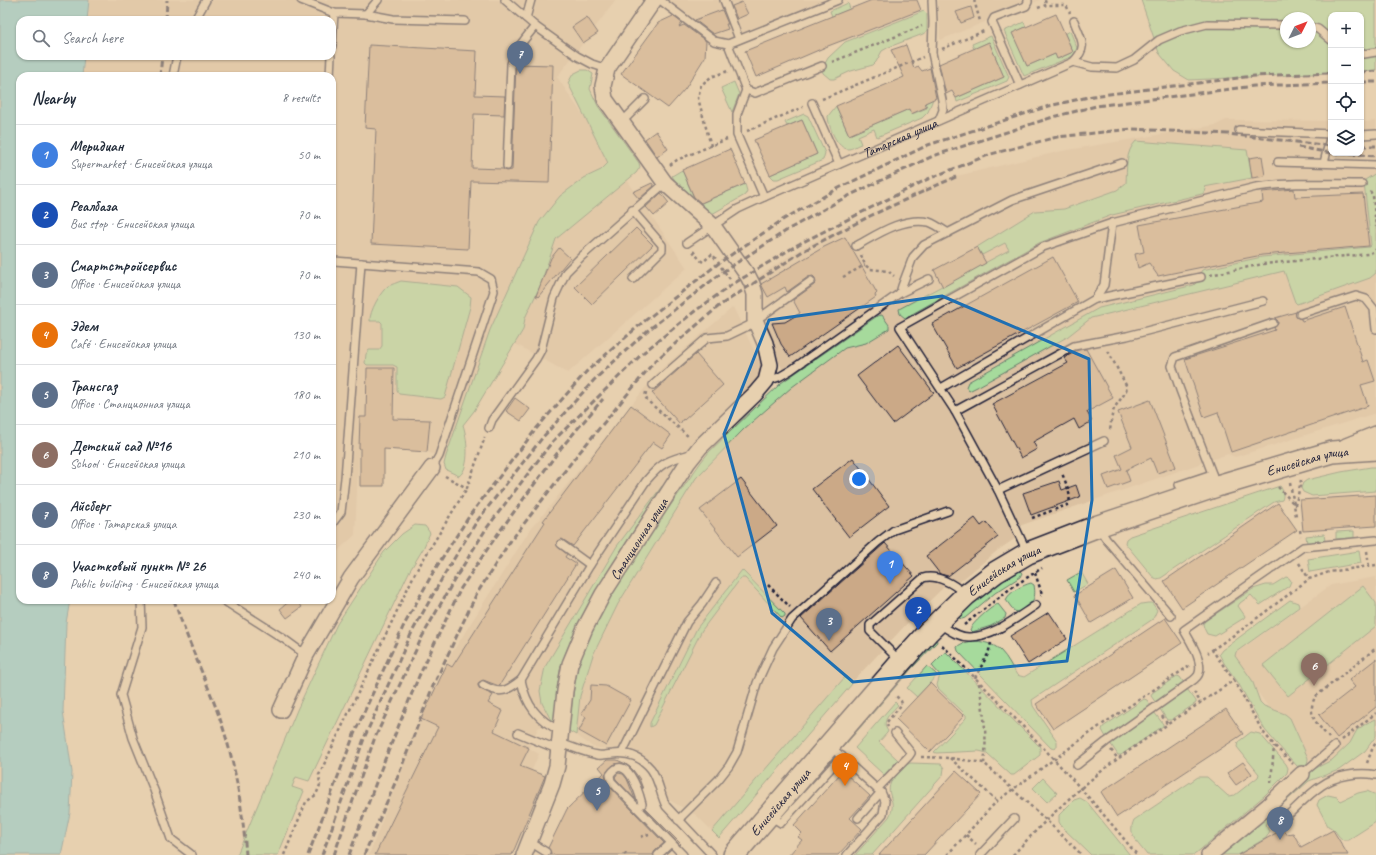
<!DOCTYPE html>
<html lang="en">
<head>
<meta charset="utf-8">
<style>
  body { margin:0; font-family:Caveat,sans-serif; background:#f6f6f7; color:#1f2937 }
  .controls { position:absolute; right:12px; top:12px; display:grid; overflow:hidden; border-radius:8px; box-shadow:0 1px 3px #0004 }
  .controls button { width:36px; height:36px; display:grid; place-items:center; padding:0; border:0; border-bottom:1px solid #e0e1e3; background:#fff; color:#1f2937; font:20px sans-serif }
  .compass { position:absolute; left:1280px; top:12px; width:36px; height:36px; border-radius:50%; background:#fff; box-shadow:0 1px 3px #0004; rotate:48deg }
  .you { position:absolute; left:859px; top:479px; width:14px; height:14px; margin:-10px; border:3px solid #fff; border-radius:50%; background:#1a73e8; box-shadow:0 0 0 6px #1a73e833 }
  .badge { display:grid; place-items:center; width:26px; height:26px; border-radius:50%; background:#2563eb; color:#fff; font-size:13px; font-weight:700 }
  .pin { position:absolute; translate:-50% -33px; filter:drop-shadow(0 1px 2px #0008) }
  .pin::after { content:''; position:absolute; top:21px; width:14px; height:12px; background:inherit; clip-path:polygon(0 0,100% 0,50% 100%) }
  .list { margin:0; padding:0; list-style:none }
  h2 { display:flex; justify-content:space-between; align-items:center; height:52px; margin:0; padding:0 16px; font-size:17px }
  h2 small { font-size:13px; font-weight:400; color:#747a83 }
  .list li { display:grid; grid-template-columns:26px 1fr auto; gap:12px; align-items:center; box-sizing:border-box; height:60px; padding:0 16px; border-top:1px solid #e0e1e3 }
  .list b { display:block; font-size:15px; white-space:nowrap }
  .list p { margin:0; font-size:13px; white-space:nowrap; color:#747a83 }
  .list em { font-size:13px; font-style:normal; color:#747a83 }
  .icon { flex:none; width:22px; height:22px; fill:none; stroke:currentColor; stroke-width:2; stroke-linecap:round; stroke-linejoin:round }
  .map { position:relative; flex:none; width:1376px; height:855px; overflow:hidden }
  .search { position:absolute; background:#fff; box-shadow:0 1px 3px #0004; left:16px; top:16px; width:320px; height:44px; display:flex; align-items:center; gap:10px; box-sizing:border-box; padding:0 14px; border-radius:12px; color:#747a83; font-size:15px }
  .panel { position:absolute; background:#fff; box-shadow:0 1px 3px #0004; left:16px; top:72px; width:320px; height:532px; border-radius:12px }
  .map>svg:first-child { display:block }
</style>
</head>
<body>
<div class="map">
<svg width="1376" height="855" viewBox="0 0 1376 855">
  <rect width="100%" height="100%" fill="#e7d0af"/>
  <filter id="ink" filterUnits="userSpaceOnUse"><feTurbulence type="fractalNoise" baseFrequency=".025" numOctaves="2"/><feDisplacementMap in="SourceGraphic" scale="8" xChannelSelector="R" yChannelSelector="G"/><feConvolveMatrix kernelMatrix="1 2 1 2 8 2 1 2 1" color-interpolation-filters="sRGB"/></filter>
  <g filter="url(#ink)">
    <g fill="#dbc1a1">
      <polygon points="89,0 616,0 557,77 687,268 568,373 510,341 467,417 448,460 427,452 359,448 355,535 332,556 332,76 82,76 84,56 332,56 332,20 87,20"/>
      <polygon points="664,0 847,0 729,44 725,49 662,2"/>
      <polygon points="938,0 1040,0 940,40"/>
      <polygon points="1226,120 1331,121 1331,153 1361,153 1361,122 1376,121 1376,413 1235,457 1228,454 1016,527 1016,538 998,550 958,583 946,585 914,616 856,678 719,838 696,815 669,800 640,760 616,752 610,748 606,749 593,747 576,735 580,696 593,655 618,604 696,478 744,429 791,387 742,287 803,247 940,180 1062,151 1216,125"/>
      <polygon points="733,307 766,375 677,467 650,501 545,667 542,703 549,716 547,724 538,728 529,748 539,754 494,855 369,855 421,719 450,656 531,528 541,517 657,373"/>
      <polygon points="1376,577 1376,732 1324,768 1314,764 1274,715 1232,656 1331,585"/>
    </g>
    <g fill="#a6da9c" stroke="#647e6c" fill-rule="evenodd">
      <path d="M1141,0H1376V71L1361,72V15H1331V73L1189,80L1174,71L1159,53ZM1286,18H1310V42H1286Z"/>
      <polygon points="848,3 850,9 838,14 847,39 841,41 830,11"/>
      <polygon points="924,11 927,14 927,31 923,34 889,47 882,51 876,62 873,65 851,71 834,79 830,79 823,73 822,69 828,58 845,42"/>
      <polygon points="1024,22 1026,27 1013,33 1027,66 1055,54 1058,59 1073,52 1065,34 1070,31 1077,48 1073,56 1024,76 1004,31"/>
      <polygon points="991,36 1009,77 1007,81 957,102 956,98 1004,77 989,42 974,49 972,44"/>
      <path d="M581,70H587L593,74L590,89L598,106L639,163L640,167L636,173L556,239L540,286L525,318L523,330L474,411L463,425C467,436 471,468 459,476L446,470L444,464L446,456L490,330L539,222L560,196L584,178L601,170L608,163L568,83L573,74Z"/>
      <polygon points="734,82 739,94 732,112 721,88"/>
      <path d="M933,99L928,112L922,118L877,137L874,129L858,136L861,144C857,145 852,149 849,149C837,150 828,125 828,116L836,106L849,135L909,109L912,114L927,108L925,103Z"/>
      <polygon points="804,114 808,116 825,153 823,160 778,179 774,179 770,175 817,154 802,120 787,126 785,122"/>
      <path d="M1136,141L1247,150L1252,178L1204,187L1206,189L1205,192L1202,194L1112,215L1039,243L905,318L900,314L899,309L1009,250L1005,243L982,255L977,247L1035,211L1064,209L1117,190L1126,183C1127,168 1125,152 1136,141Z"/>
      <polygon points="682,170 697,205 745,184 747,191 745,195 705,218 698,214 672,176"/>
      <path d="M1376,173V273L1370,278L1297,304L1295,302L1284,271L1091,318L1067,337L979,386L969,391L966,387L968,382L1099,308L1194,285C1199,281 1198,275 1202,270L1262,257L1369,247L1371,245L1364,183L1365,180Z"/>
      <path d="M401,281L458,287L471,297L470,307L445,397L441,399L399,394L397,391V367L393,365H367L365,363L366,354L369,350H379L382,346V323L380,321H370C369,312 381,291 388,286C392,284 397,283 401,281Z"/>
      <path d="M882,315L889,325V329L866,343L845,348L792,387L744,429L696,478L618,604L593,655L580,696L576,735L569,731C571,711 573,691 577,671C587,630 611,594 633,560C655,527 678,495 701,462L709,452L781,383L877,316Z"/>
      <polygon points="1371,467 1376,467 1376,491 1312,496 1303,492 1301,488 1303,483 1307,480 1341,472"/>
      <path d="M662,486V488C627,543 585,598 563,660C557,678 556,699 555,718L554,720H551L542,703L540,691L545,667L617,546Z"/>
      <path d="M1280,486C1283,489 1284,496 1282,500L1274,502L1161,578L1157,579L1153,577L1125,543L1126,539L1130,536Z"/>
      <polygon points="415,525 425,526 430,533 423,549 409,572 309,781 296,777 292,787 304,791 278,855 237,855 297,710 337,624 384,552 402,534"/>
      <polygon points="1354,531 1354,538 1336,539 1336,532"/>
      <polygon points="1324,534 1325,541 1307,543 1306,536"/>
      <polygon points="1359,551 1361,563 1310,572 1308,559"/>
      <polygon points="742,570 785,614 785,616 782,618 745,578 741,578 702,630 654,725 650,727 650,723 697,628"/>
      <polygon points="1019,570 1022,573 1020,577 995,593 965,618 962,619 959,618 960,612 1002,578"/>
      <polygon points="1081,572 1088,584 1074,592 1067,580"/>
      <polygon points="1286,577 1289,578 1291,581 1289,586 1260,605 1251,595 1240,603 1238,606 1245,616 1244,618 1215,636 1207,634 1204,628 1203,624 1205,621 1253,589 1266,585 1273,585"/>
      <path d="M1031,583L1034,585C1037,601 1031,604 1018,612L1014,611L1006,600C1009,592 1023,585 1031,583Z"/>
      <polygon points="1363,586 1376,603 1376,626 1288,696 1263,665"/>
      <path d="M1290,600L1298,603L1299,607L1236,652L1235,656L1252,680L1260,702L1264,706L1285,714L1290,718L1308,758C1308,765 1305,767 1298,767L1276,743L1265,730L1237,681L1224,663L1219,654L1222,650Z"/>
      <path d="M1148,603H1152L1157,610L1153,619L1032,700L1033,706L1057,741V746L1055,749L1051,748L958,651L957,647C967,637 992,641 1001,651C1008,658 1012,668 1017,675L1024,677L1141,604Z"/>
      <path d="M998,604L1006,614L1005,618L991,626L972,632L970,630C971,624 992,606 998,604Z"/>
      <polygon points="936,637 937,642 911,669 845,745 843,747 840,745"/>
      <polygon points="946,652 1040,747 1040,755 1014,775 1011,775 987,753 979,751 936,753 934,752 966,718 966,715 938,688 937,685 940,675 933,667 932,665 944,653"/>
      <polygon points="927,666 937,675 917,697 907,688"/>
      <polygon points="1177,676 1180,677 1184,683 1156,703 1151,696 1152,693"/>
      <polygon points="845,677 852,684 719,838 712,831"/>
      <polygon points="1187,689 1196,701 1196,703 1171,720 1167,720 1160,709 1160,707"/>
      <polygon points="1144,699 1147,700 1151,706 1108,738 1106,737 1102,730 1103,727"/>
      <path d="M895,702L898,705C891,713 880,721 888,731L887,733L879,742L898,760L884,775L855,748Z"/>
      <polygon points="1154,712 1163,724 1163,726 1121,755 1118,755 1110,743"/>
      <polygon points="1376,719 1376,736 1365,751 1339,770 1309,781 1284,803 1280,804 1304,774 1332,760 1350,743 1357,730 1367,723"/>
      <path d="M1251,732L1260,734L1286,764L1288,768L1287,773L1264,796L1194,855H1147C1138,843 1127,835 1134,820L1198,777H1207L1228,796L1235,795L1258,777L1259,774L1237,747L1238,742Z"/>
      <path d="M910,763L941,764L944,768L943,775L872,855H855L889,817C900,797 878,793 898,773C901,769 905,765 910,763Z"/>
      <polygon points="1043,778 1057,793 1047,802 1033,788"/>
      <path d="M1367,791L1376,795V822L1348,840H1343C1335,834 1338,831 1328,826L1317,805L1319,800L1328,795L1337,797L1341,801L1358,793Z"/>
      <polygon points="1080,798 1087,802 1130,855 1091,855 1062,827 1059,822 1059,815 1074,800"/>
      <polygon points="1267,816 1269,819 1265,825 1270,831 1266,838 1237,855 1218,855"/>
    </g>
    <polygon fill="#78c9d2" stroke="#568696" points="0,0 89,0 87,20 20,20 20,56 84,56 82,76 20,76 20,600 70,600 66,623 63,711 72,772 70,813 61,855 0,855"/>
    <g fill="#cba987" stroke="#22223b">
      <polygon points="872,0 917,0 921,10 828,46 756,77 745,51"/>
      <polygon points="742,2 748,14 737,19 732,6"/>
      <polygon points="971,7 974,18 961,23 956,12"/>
      <polygon points="722,10 728,24 726,24 728,29 713,34 695,20"/>
      <polygon points="1056,14 1073,52 1057,59 1055,54 1027,66 1012,33"/>
      <polygon points="673,16 682,23 679,27 684,25 706,41 705,57 685,89 668,108 621,74 658,23"/>
      <polygon points="587,17 598,33 583,43 572,27"/>
      <polygon points="989,42 1004,77 956,98 952,91 946,94 939,64"/>
      <polygon points="369,45 477,51 475,95 505,96 504,115 474,114 472,168 503,169 507,171 512,170 516,64 553,65 549,183 471,181 468,249 371,244 376,129 365,128"/>
      <polygon points="906,45 914,68 918,66 922,71 930,68 936,98 925,103 927,107 911,114 909,109 849,135 836,106 904,77 891,50"/>
      <polygon points="802,120 817,154 770,175 754,140"/>
      <polygon points="656,131 668,149 657,157 645,139"/>
      <polygon points="730,149 745,184 701,203 694,197 682,170"/>
      <polygon points="1262,156 1265,176 1252,178 1249,158"/>
      <polygon points="652,183 654,186 639,199 633,192"/>
      <polygon points="1294,189 1295,197 1363,194 1369,246 1262,255 1158,276 1149,263 1138,268 1135,254 1144,252 1139,225 1263,202 1262,192"/>
      <polygon points="661,193 669,203 654,216 646,207"/>
      <polygon points="636,228 653,245 592,304 575,287"/>
      <polygon points="845,237 877,293 875,295 876,297 790,357 781,344 772,323 785,322 800,313 793,300 814,285 816,283 815,278 813,276 808,277 787,292 785,287 768,297 761,284 824,247"/>
      <polygon points="977,247 986,263 943,287 934,270"/>
      <polygon points="559,248 570,258 538,297 536,296 551,258"/>
      <polygon points="1053,257 1078,302 957,368 932,324"/>
      <polygon points="1345,307 1363,362 1368,360 1375,381 1361,385 1368,406 1231,452 1218,412 1204,417 1185,359 1275,330 1274,328 1278,324 1278,321 1275,318 1296,312 1296,317 1301,319 1302,321"/>
      <polygon points="898,345 934,393 893,424 857,376"/>
      <polygon points="1086,349 1113,398 1087,412 1092,421 1079,429 1074,419 1033,442 1037,449 1021,458 992,404 1068,363 1064,358 1078,350"/>
      <polygon points="696,354 723,385 684,420 683,419 680,424 652,393"/>
      <polygon points="367,368 394,368 393,419 430,420 427,452 384,449 384,486 360,486 360,448 359,448 360,417 366,417"/>
      <polygon points="515,398 530,409 521,421 506,411"/>
      <polygon points="1150,400 1176,467 1157,473 1151,458 1126,470 1130,481 1108,489 1103,476 1122,469 1116,455 1132,447 1118,412"/>
      <polygon points="631,405 671,435 662,448 653,442 573,546 562,539 557,541 557,546 567,554 565,557 576,564 499,686 483,680 478,683 478,686 480,689 493,695 488,703 503,711 494,731 529,748 520,766 545,776 512,855 375,855 438,727 421,719 447,664 452,667 545,522 543,521"/>
      <polygon points="853,458 889,506 849,537 812,489"/>
      <polygon points="741,479 777,526 737,557 700,510"/>
      <polygon points="1059,481 1062,490 1076,485 1080,497 1031,515 1023,493"/>
      <polygon points="1376,495 1376,526 1303,531 1300,500"/>
      <polygon points="1278,503 1297,530 1182,608 1164,581"/>
      <polygon points="975,518 981,526 986,522 998,537 948,576 940,574 926,556"/>
      <polygon points="885,543 914,576 830,651 801,618"/>
      <polygon points="1116,570 1133,598 1091,623 1075,595"/>
      <polygon points="291,600 297,600 302,607 287,618 280,609"/>
      <polygon points="1049,612 1067,639 1028,664 1010,636"/>
      <polygon points="1165,618 1182,643 1053,729 1036,704"/>
      <polygon points="1376,659 1376,707 1337,738 1319,715 1355,687 1349,680"/>
      <polygon points="930,683 964,716 930,752 896,719"/>
      <polygon points="591,685 606,686 631,700 606,746 579,731 586,717 581,714 590,700"/>
      <polygon points="1226,709 1243,734 1117,817 1101,792"/>
      <polygon points="607,760 617,760 626,764 633,770 639,778 643,789 635,774 630,767 621,763 613,765 605,774 607,784 664,843 655,851 653,855 550,855 551,852 548,848 567,809 604,773 599,767"/>
      <polygon points="1243,762 1252,774 1236,785 1227,773"/>
      <polygon points="956,771 981,794 924,855 879,855"/>
      <polygon points="618,773 623,774 627,779 635,799 616,779 615,777"/>
      <polygon points="840,774 846,774 870,796 850,818 862,829 838,855 789,855 802,840 798,837 802,833 794,825"/>
      <polygon points="644,808 645,808 681,844 680,845"/>
      <polygon points="1283,829 1286,834 1293,833 1301,847 1333,830 1348,855 1238,855"/>
    </g>
    <g fill="none" stroke-linecap="round" stroke-linejoin="round">
      <defs>
        <g id="lane">
          <polyline points="301,0 334,13 366,14 378,0"/>
          <polyline points="505,0 535,26 577,56 592,64 607,69"/>
          <polyline points="660,0 714,41 728,44 838,0"/>
          <polyline points="724,0 739,39"/>
          <polyline points="932,0 933,22 932,53 942,100 943,110 939,120"/>
          <polyline points="366,14 393,19 465,21"/>
          <polyline points="526,18 531,0"/>
          <polyline points="195,20 206,0"/>
          <polyline points="1310,27 1318,29 1331,40"/>
          <polyline points="728,44 746,90 755,93 822,66"/>
          <polyline points="332,46 334,13"/>
          <polyline points="1361,52 1364,54 1376,52"/>
          <polyline points="1073,62 1092,67 1117,68 1134,60 1159,40 1180,31 1207,24 1286,25"/>
          <polyline points="173,76 177,56"/>
          <polyline points="330,76 331,56"/>
          <polyline points="1020,85 992,22 994,18 1026,6 1028,2 1028,0"/>
          <polyline points="746,90 737,114 737,135 764,197"/>
          <polyline points="812,103 839,164"/>
          <polyline points="622,122 645,99"/>
          <polyline points="1239,130 1331,134"/>
          <polyline points="1361,135 1376,134"/>
          <polyline points="1278,162 1376,165"/>
          <polyline points="1324,163 1331,134"/>
          <path d="M507,166L511,64C515,49 526,38 535,26"/>
          <polyline points="632,210 662,245 662,250 633,279"/>
          <path id="s1" d="M687,243L738,209L764,197L1073,62C1089,46 1081,40 1074,21"/>
          <path d="M856,246C878,234 902,217 929,222C935,224 942,229 948,233"/>
          <polyline points="332,259 334,261 479,272 491,279 494,291 439,456 432,468"/>
          <polyline points="900,293 929,279"/>
          <polyline points="1095,299 1201,277"/>
          <polyline points="1300,314 1356,296 1366,299 1374,309 1376,329"/>
          <polyline points="767,381 779,377 791,370 900,293 902,286 913,257 924,245 1012,200 1122,163"/>
          <polyline points="653,385 707,338 727,336 748,326 811,281"/>
          <polyline points="941,388 1095,299 1104,285 1112,223"/>
          <polyline points="955,411 1074,346 1127,336 1263,301"/>
          <polyline points="489,428 492,420 536,359 541,350 554,298 566,272 582,256 665,183"/>
          <polyline points="1216,484 1180,390 1172,366 1175,357 1273,323"/>
          <polyline points="1179,485 1212,474"/>
          <polyline points="998,490 1104,441"/>
          <polyline points="332,524 341,512 345,478 361,263"/>
          <polyline points="1099,528 1106,539 1171,616"/>
          <polyline points="561,544 590,565"/>
          <path d="M1027,552L998,490L955,411L900,327L1043,247L1112,223L1256,187C1291,182 1326,184 1362,184"/>
          <polyline points="141,600 142,627 121,695 133,738 154,790 171,839 192,855"/>
          <polyline points="223,600 284,639 306,655"/>
          <path d="M939,624C948,629 959,638 970,637C994,636 1016,618 1036,605"/>
          <path d="M900,661L870,631V625L923,578C937,574 954,584 965,594"/>
          <path d="M483,685C500,695 507,691 521,680"/>
          <path d="M561,731C537,720 526,705 521,680L590,565L646,481C662,462 668,460 691,454"/>
          <polyline points="518,733 559,750"/>
          <path d="M560,743C572,747 585,753 598,755C602,756 608,754 613,754C628,752 641,757 651,769C659,780 660,794 666,806L712,855"/>
          <polyline points="830,746 877,789 881,792 885,801 883,814 847,855"/>
          <polyline points="622,753 687,622 702,604 716,583"/>
          <path d="M1077,765L1106,742L1188,684C1192,681 1198,678 1199,673C1203,660 1190,641 1184,630L1303,547L1376,540"/>
          <polyline points="1302,774 1335,746"/>
          <polyline points="877,789 909,756 911,753 895,733"/>
          <path d="M642,804C639,792 626,751 610,775L611,781L683,855"/>
          <path d="M1268,806C1274,813 1278,818 1288,815C1299,805 1309,794 1321,786C1336,775 1359,772 1376,775"/>
          <polyline points="770,816 781,823 842,756"/>
          <polyline points="858,818 881,792"/>
          <polyline points="678,820 718,780 729,766 737,752 757,683 773,648 792,619 878,542 894,530 948,511"/>
          <polyline points="530,842 546,852"/>
          <polyline points="658,855 671,843"/>
          <polyline points="980,855 1014,819"/>
        </g>
        <g id="street">
          <polyline points="1346,446 1376,434"/>
          <polyline points="281,710 306,655 351,578 432,468"/>
          <path id="s2" d="M524,855L552,784L557,766L565,691L570,664L585,628L603,594L688,462L700,447L755,394L766,381L770,365L765,343L755,320V294L752,284L748,276L713,226L665,183L605,99L603,86L607,69L654,0"/>
          <polyline points="1209,855 1268,806 1302,774"/>
        </g>
        <g id="secondary">
          <path id="s3" d="M734,855L901,662L928,632L966,595L996,572L1028,553L1098,526L1217,486L1332,452L1376,449"/>
        </g>
      </defs>
      <use href="#lane" stroke="#22223b" stroke-width="10"/>
      <use href="#street" stroke="#22223b" stroke-width="18"/>
      <use href="#secondary" stroke="#22223b" stroke-width="24"/>
      <g stroke="#22223b" stroke-width="2.5" stroke-dasharray="3 3" stroke-linecap="butt">
        <polyline points="974,0 980,21"/>
        <polyline points="1045,0 1046,5"/>
        <polyline points="1038,8 1046,5 1066,5 1070,13"/>
        <polyline points="942,49 984,31"/>
        <polyline points="832,62 922,26"/>
        <polyline points="822,99 923,57"/>
        <polyline points="747,131 803,107"/>
        <polyline points="711,146 698,98 701,85 711,77 728,71"/>
        <polyline points="670,165 677,160 727,139"/>
        <polyline points="1370,191 1373,196 1376,227"/>
        <polyline points="693,251 700,260 703,262 712,254 716,259"/>
        <polyline points="861,255 865,265 870,269 888,271 894,276"/>
        <polyline points="721,267 730,279"/>
        <polyline points="1210,275 1263,264 1368,254 1375,251 1376,249"/>
        <polyline points="843,277 865,265"/>
        <path d="M1108,351L1127,387C1125,396 1118,401 1114,409C1111,416 1111,424 1110,431"/>
        <polyline points="646,392 645,397 650,403 689,437"/>
        <polyline points="445,476 467,488 485,437"/>
        <polyline points="1290,483 1296,516"/>
        <polyline points="1278,487 1295,505 1298,495 1301,480"/>
        <path d="M1032,518L1067,505C1074,498 1065,482 1062,473"/>
        <polyline points="1300,530 1301,536"/>
        <polyline points="1367,551 1369,566"/>
        <polyline points="1299,563 1309,579"/>
        <polyline points="1035,573 1042,594 1041,596"/>
        <polyline points="768,585 790,607"/>
        <polyline points="964,625 1011,588 1042,568"/>
        <path d="M942,645C1010,712 1077,780 1137,855"/>
        <polyline points="1212,650 1244,628 1309,579 1329,572 1376,565"/>
        <polyline points="975,678 988,654 991,643"/>
        <polyline points="1234,680 1263,732 1274,745 1293,764"/>
        <path d="M979,683C983,710 988,736 984,763"/>
        <polyline points="1194,692 1201,703"/>
        <polyline points="1162,716 1168,725"/>
        <polyline points="888,727 886,723 902,704 901,701 896,696"/>
        <path d="M1329,738C1318,724 1306,716 1315,697L1376,648"/>
        <polyline points="1342,740 1376,713"/>
        <polyline points="1111,750 1118,759"/>
        <polyline points="921,757 950,758 984,763 1046,820 1082,855"/>
        <polyline points="950,758 997,801"/>
        <polyline points="1367,763 1373,747 1376,743"/>
        <polyline points="1271,783 1274,746"/>
        <polyline points="966,835 976,844"/>
        <polyline points="641,837 649,834"/>
        <polyline points="284,855 306,802 316,795 320,785 319,775 415,573 467,488"/>
        <polyline points="624,855 628,851"/>
        <polyline points="947,855 997,801 1097,728 1189,666"/>
        <path d="M1013,855C1034,832 1056,810 1080,789C1127,748 1182,716 1234,680L1212,650L1208,653"/>
      </g>
      <use href="#lane" stroke="#e7d0af" stroke-width="7"/>
      <use href="#street" stroke="#e7d0af" stroke-width="15"/>
      <use href="#secondary" stroke="#e7d0af" stroke-width="21"/>
      <g stroke="#22223b" stroke-width="3" stroke-dasharray="6 3" stroke-linecap="butt">
        <polyline points="166,20 167,0"/>
        <polyline points="1361,72 1376,71"/>
        <polyline points="160,76 162,56"/>
        <polyline points="1361,82 1376,82"/>
        <polyline points="1361,146 1376,146"/>
        <polyline points="1298,147 1331,153"/>
        <polyline points="1332,153 1376,156"/>
        <polyline points="458,574 486,529 552,442 644,352 695,311 733,284 799,244 928,179 991,154 1057,137 1132,129 1228,134 1331,146"/>
        <path d="M174,600C189,646 211,689 225,734C237,774 243,814 246,855"/>
        <polyline points="308,855 355,732 403,627 435,569 470,515 536,429 586,372 642,323 719,263 784,219 839,188 928,145 1049,106 1093,96 1254,76 1331,73"/>
        <polyline points="322,855 365,736 412,632 444,575 477,521 543,437 594,380 647,331 724,271 789,229 844,198 933,156 1053,117 1096,106 1254,86 1331,83"/>
        <polyline points="334,855 374,740 422,637 461,568"/>
        <polyline points="349,855 381,769 419,676 461,588 497,535 561,448 603,399"/>
        <polyline points="364,855 398,776 433,686 476,595 509,543 574,459 654,362 719,306 803,251 870,216 933,187 958,176"/>
      </g>
    </g>
  </g>
  <path d="M0 0H1376V855H0ZM942,296L1089,359L1092,500L1067,661L853,682L772,613L724,434L769,320Z" fill="#e7d0af" fill-opacity=".55" fill-rule="evenodd"/>
  <path fill="none" stroke="#1f6fb2" stroke-width="3" stroke-linejoin="round" d="M942,296L1089,359L1092,500L1067,661L853,682L772,613L724,434L769,320Z"/>
  <g text-anchor="middle" dominant-baseline="central" stroke-width="4" stroke-linejoin="round" paint-order="stroke">
    <g font-size="14" fill="#22223b" stroke="#e7d0af">
      <text stroke="none"><textPath href="#s1" startOffset="238">Татарская улица</textPath></text>
      <text stroke="none"><textPath href="#s3" startOffset="718">Енисейская улица</textPath></text>
      <text stroke="none"><textPath href="#s2" startOffset="341">Станционная улица</textPath></text>
      <text stroke="none"><textPath href="#s3" startOffset="394">Енисейская улица</textPath></text>
      <text stroke="none"><textPath href="#s3" startOffset="70">Енисейская улица</textPath></text>
    </g>
  </g>
</svg>
<div class="controls">
<button>+</button>
<button>−</button>
<button><svg class="icon" aria-label="locate" viewBox="0 0 24 24"><circle cx="12" cy="12" r="6"/><path d="M12 2v4M12 18v4M2 12h4M18 12h4"/></svg></button>
<button><svg class="icon" aria-label="layers" viewBox="0 0 24 24"><path d="M12 4l9 5-9 5-9-5zM3 14l9 5 9-5"/></svg></button>
</div>
<svg class="compass" viewBox="-18 -18 36 36"><path d="M0-13l5 13h-10z" fill="#e53935"/><path d="M0 13l5-13h-10z" fill="#747a83"/></svg>
<div class="you"></div>
<div class="pin badge" style="left:890px;top:584px;background:#3f7fe0">1</div>
<div class="pin badge" style="left:918px;top:630px;background:#1a4fb4">2</div>
<div class="pin badge" style="left:829px;top:641px;background:#5c6f8a">3</div>
<div class="pin badge" style="left:845px;top:786px;background:#e8710a">4</div>
<div class="pin badge" style="left:597px;top:811px;background:#5c6f8a">5</div>
<div class="pin badge" style="left:1314px;top:686px;background:#8d6e63">6</div>
<div class="pin badge" style="left:520px;top:74px;background:#5c6f8a">7</div>
<div class="pin badge" style="left:1280px;top:840px;background:#5c6f8a">8</div>
<div class="search"><svg class="icon" aria-label="search" viewBox="0 0 24 24"><circle cx="10" cy="10" r="6"/><path d="M15 15l6 6"/></svg>Search here</div>
<section class="panel">
<h2>Nearby<small>8 results</small></h2>
<ul class="list">
<li><span class="badge" style="background:#3f7fe0">1</span><div><b>Меридиан</b><p>Supermarket · Енисейская улица</p></div><em>50 m</em></li>
<li><span class="badge" style="background:#1a4fb4">2</span><div><b>Реалбаза</b><p>Bus stop · Енисейская улица</p></div><em>70 m</em></li>
<li><span class="badge" style="background:#5c6f8a">3</span><div><b>Смартстройсервис</b><p>Office · Енисейская улица</p></div><em>70 m</em></li>
<li><span class="badge" style="background:#e8710a">4</span><div><b>Эдем</b><p>Café · Енисейская улица</p></div><em>130 m</em></li>
<li><span class="badge" style="background:#5c6f8a">5</span><div><b>Трансгаз</b><p>Office · Станционная улица</p></div><em>180 m</em></li>
<li><span class="badge" style="background:#8d6e63">6</span><div><b>Детский сад №16</b><p>School · Енисейская улица</p></div><em>210 m</em></li>
<li><span class="badge" style="background:#5c6f8a">7</span><div><b>Айсберг</b><p>Office · Татарская улица</p></div><em>230 m</em></li>
<li><span class="badge" style="background:#5c6f8a">8</span><div><b>Участковый пункт № 26</b><p>Public building · Енисейская улица</p></div><em>240 m</em></li>
</ul>
</section>
</div>
</body>
</html>
